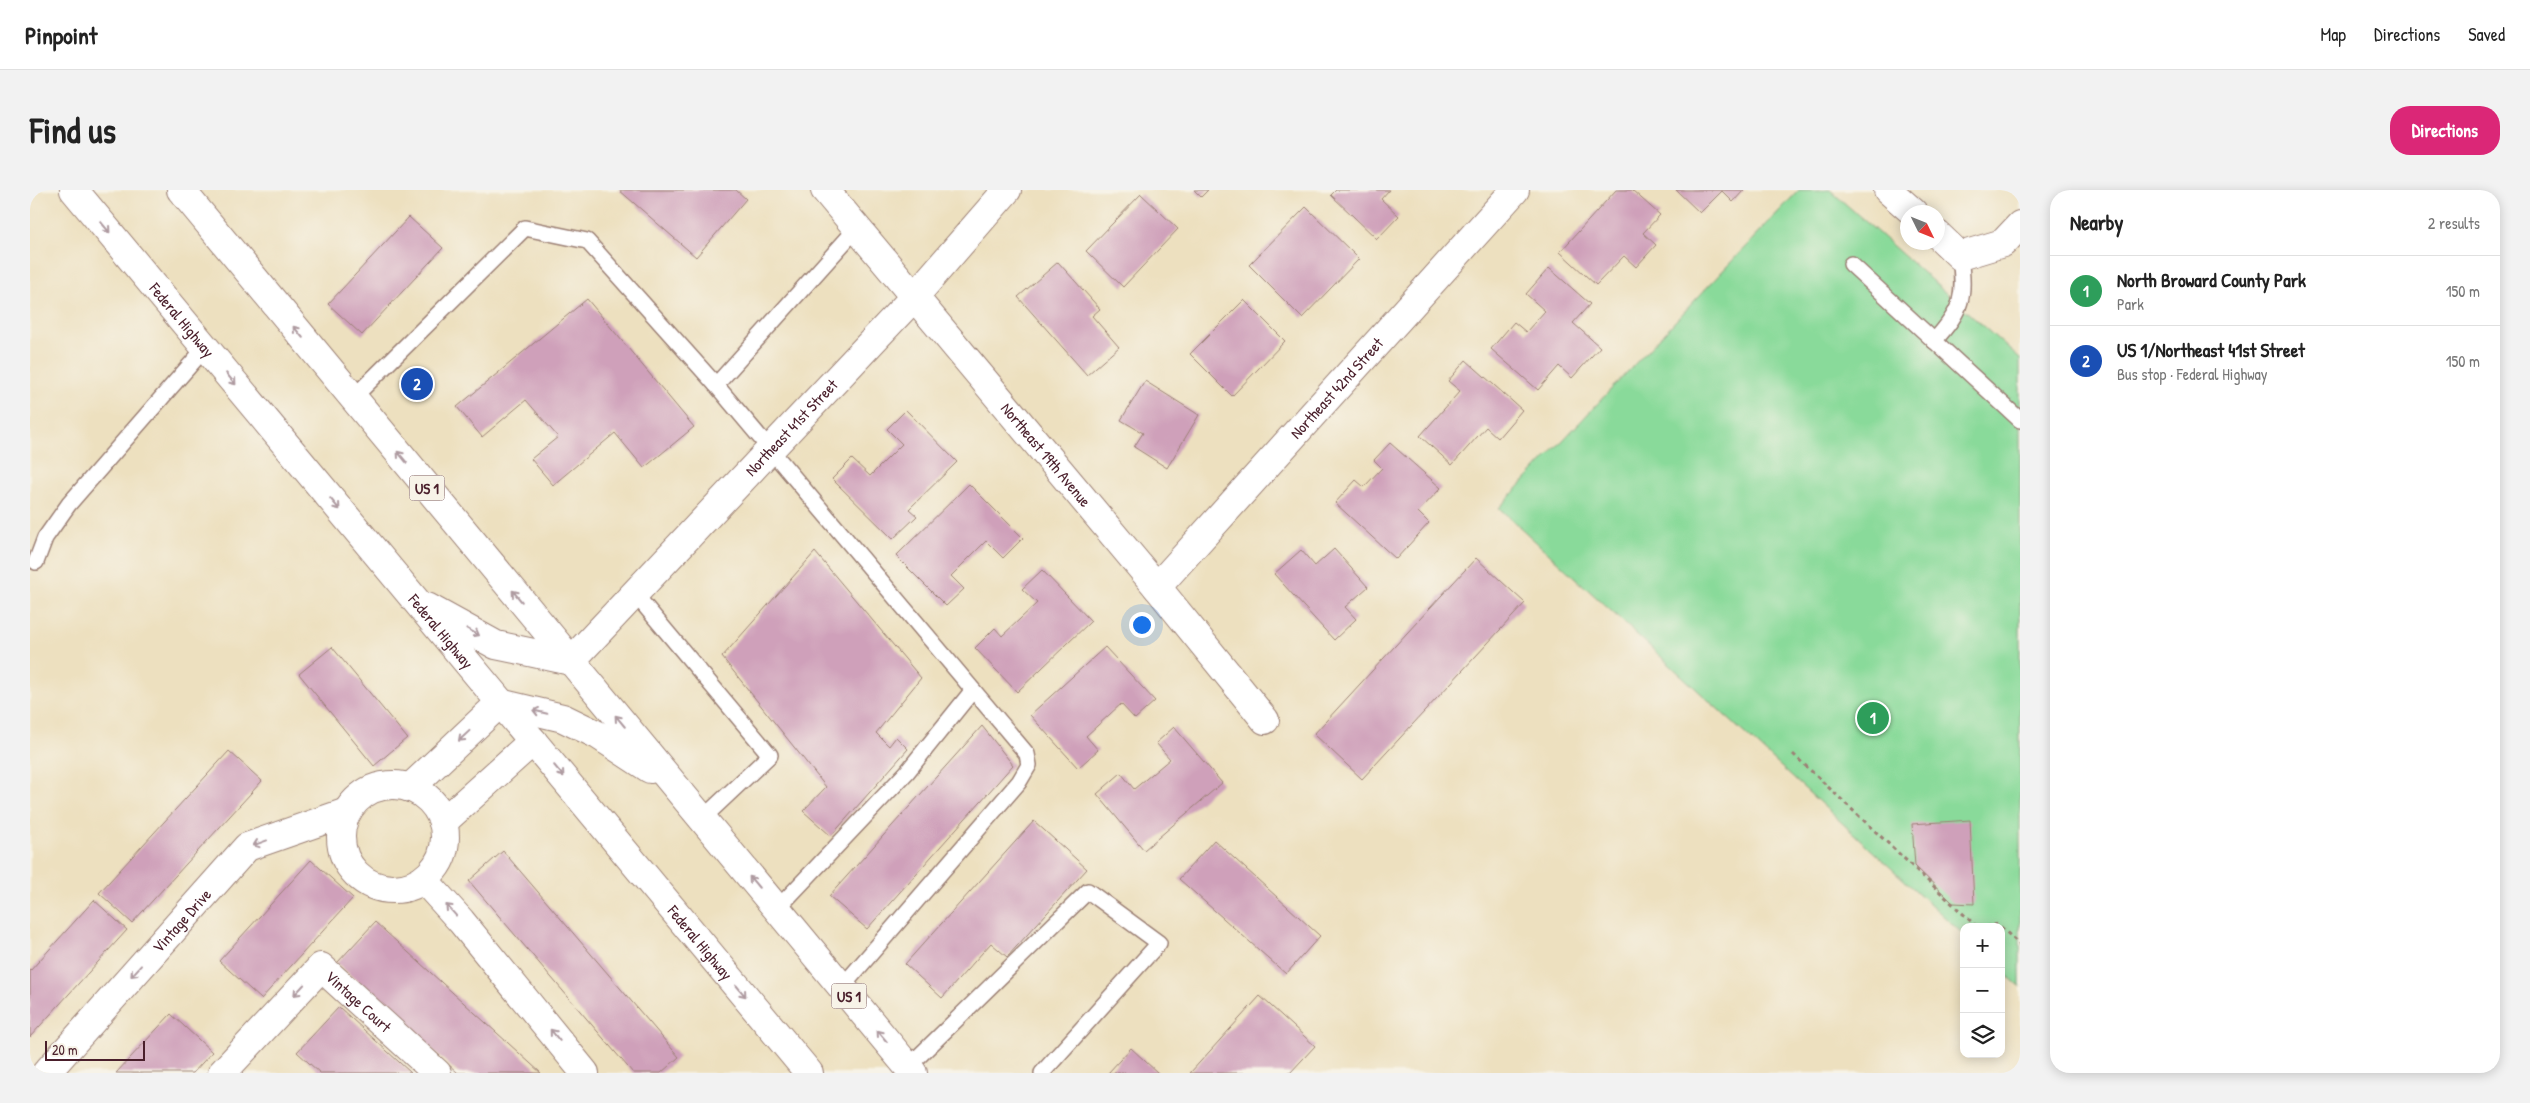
<!DOCTYPE html>
<html lang="en">
<head>
<meta charset="utf-8">
<style>
  body { margin:0; font-family:"Patrick Hand",sans-serif; background:#f2f2f2; color:#222 }
  .controls { position:absolute; right:15px; bottom:15px; display:grid; overflow:hidden; border-radius:10px; box-shadow:0 2px 12px #0003 }
  .controls button { width:45px; height:45px; display:grid; place-items:center; padding:0; border:0; border-bottom:1px solid #e0e0e0; background:#fff; color:#222; font:25px sans-serif }
  .compass { position:absolute; left:1870px; top:15px; width:45px; height:45px; border-radius:50%; background:#fff; box-shadow:0 2px 12px #0003; rotate:133deg }
  .scale { position:absolute; left:15px; bottom:12px; width:100px; box-sizing:border-box; padding-left:5px; border:2px solid #4a1f2b; border-top:0; font-size:14px; line-height:18px; white-space:nowrap; color:#4a1f2b; -webkit-text-stroke:4px #f7f3e8; paint-order:stroke }
  .you { position:absolute; left:1111px; top:434px; width:18px; height:18px; margin:-12px; border:4px solid #fff; border-radius:50%; background:#1a73e8; box-shadow:0 0 0 8px #1a73e833 }
  .badge { display:grid; place-items:center; width:32px; height:32px; border-radius:50%; background:#db2777; color:#fff; font-size:16px; font-weight:700 }
  .pin { position:absolute; translate:-50% -50%; border:2px solid #fff; box-shadow:0 1px 5px #0006 }
  .list { margin:0; padding:0; list-style:none }
  h2 { display:flex; justify-content:space-between; align-items:center; height:65px; margin:0; padding:0 20px; font-size:21px }
  h2 small { font-size:16px; font-weight:400; color:#767676 }
  .list li { display:grid; grid-template-columns:32px 1fr auto; gap:15px; align-items:center; box-sizing:border-box; height:70px; padding:0 20px; border-top:1px solid #e0e0e0 }
  .list b { display:block; font-size:19px; white-space:nowrap }
  .list p { margin:0; font-size:16px; white-space:nowrap; color:#767676 }
  .list em { font-size:16px; font-style:normal; color:#767676 }
  .icon { flex:none; width:28px; height:28px; fill:none; stroke:currentColor; stroke-width:2; stroke-linecap:round; stroke-linejoin:round }
  .map { position:relative; flex:none; width:1990px; height:883px; overflow:hidden; border-radius:20px }
  header { display:flex; align-items:center; gap:30px; box-sizing:border-box; height:70px; padding:0 25px; background:#fff; border-bottom:1px solid #e0e0e0 }
  header strong { font-size:24px }
  nav { display:flex; gap:28px; margin-inline-start:auto; font-size:18px }
  .intro { display:flex; align-items:center; justify-content:space-between; box-sizing:border-box; height:120px; padding:0 30px }
  h1 { margin:0; font-size:35px }
  .button { padding:12px 22px; border-radius:20px; background:#db2777; color:#fff; font-size:18px; font-weight:700 }
  main { display:flex; gap:30px; padding:0 30px }
  aside { flex:1; background:#fff; border-radius:20px; box-shadow:0 2px 12px #0003 }
  .map>svg:first-child { display:block }
</style>
</head>
<body>
<header>
<strong>Pinpoint</strong>
<nav><a>Map</a><a>Directions</a><a>Saved</a></nav>
</header>
<div class="intro"><h1>Find us</h1><a class="button">Directions</a></div>
<main>
<div class="map">
<svg width="1990" height="883" viewBox="0 0 1990 883">
  <rect width="100%" height="100%" fill="#f7f3e8"/>
  <filter id="ink" filterUnits="userSpaceOnUse"><feTurbulence type="fractalNoise" baseFrequency=".02" numOctaves="2"/><feDisplacementMap in="SourceGraphic" scale="10" xChannelSelector="R" yChannelSelector="G"/><feConvolveMatrix kernelMatrix="1 2 1 2 8 2 1 2 1" color-interpolation-filters="sRGB"/></filter>
  <filter id="wash" filterUnits="userSpaceOnUse"><feTurbulence type="fractalNoise" baseFrequency=".0096" numOctaves="4" result="noise"/><feDisplacementMap in="SourceGraphic" scale="20" xChannelSelector="R" yChannelSelector="G"/><feGaussianBlur stdDeviation="1.12" result="paint"/><feColorMatrix in="noise" values="0 0 0 0 0 0 0 0 0 0 0 0 0 0 0 0 0 1.4 0 .05"/><feComposite in="paint" operator="in"/></filter>
  <g filter="url(#wash)">
    <rect width="100%" height="100%" fill="#ede0bf"/>
    <polygon fill="#89da9a" stroke="#6a7c62" points="1769,0 1800,0 1990,169 1990,797 1971,780 1971,737 1934,737 1934,745 1469,318"/>
    <g id="blocks">
      <g fill="#cfa0ba">
        <polygon points="589,0 706,0 716,9 666,67"/>
        <polygon points="1164,0 1178,0 1171,7"/>
        <polygon points="1306,0 1359,0 1351,9 1369,26 1347,49 1301,5"/>
        <polygon points="1586,0 1602,0 1630,25 1613,43 1626,55 1606,77 1594,66 1566,95 1530,62"/>
        <polygon points="1646,0 1714,0 1703,12 1692,1 1670,23"/>
        <polygon points="1111,4 1148,39 1093,97 1056,61"/>
        <polygon points="1276,17 1329,69 1272,128 1219,75"/>
        <polygon points="379,27 413,58 332,145 298,114"/>
        <polygon points="1028,72 1070,119 1062,126 1089,157 1057,185 988,107"/>
        <polygon points="1519,78 1560,114 1543,133 1570,157 1542,188 1529,176 1508,200 1461,159 1484,132 1496,142 1515,121 1496,104"/>
        <polygon points="557,109 664,237 614,278 585,243 523,295 501,269 528,247 496,210 452,247 427,217"/>
        <polygon points="1214,110 1255,151 1202,206 1160,164"/>
        <polygon points="1436,170 1492,220 1468,248 1456,237 1422,275 1390,246 1430,201 1418,191"/>
        <polygon points="1115,191 1169,225 1137,278 1104,257 1113,243 1091,230"/>
        <polygon points="876,220 927,272 879,319 887,326 863,349 802,289 822,269 840,286 872,254 857,239"/>
        <polygon points="1360,253 1411,298 1388,322 1399,333 1366,369 1305,313 1326,290 1334,297 1352,278 1344,270"/>
        <polygon points="939,294 993,348 973,368 956,351 921,386 934,399 916,416 866,366"/>
        <polygon points="1304,359 1338,397 1315,417 1326,429 1304,450 1244,384 1271,360 1285,376"/>
        <polygon points="785,362 891,488 846,543 859,556 866,547 878,559 801,646 773,621 796,597 692,467"/>
        <polygon points="1446,368 1495,413 1332,589 1284,544"/>
        <polygon points="1012,380 1061,431 987,502 945,458 965,438 972,446 1007,413 992,399"/>
        <polygon points="302,457 377,548 344,576 269,484"/>
        <polygon points="1075,457 1125,511 1105,529 1091,514 1056,546 1068,560 1048,578 1000,525"/>
        <polygon points="952,536 983,575 837,739 799,706"/>
        <polygon points="1144,537 1192,593 1114,660 1067,604 1091,583 1104,599 1140,569 1126,553"/>
        <polygon points="199,561 232,591 102,733 69,703"/>
        <polygon points="1940,630 1944,714 1923,713 1885,676 1882,634"/>
        <polygon points="1004,631 1057,679 977,767 961,753 912,808 875,774"/>
        <polygon points="1184,650 1290,746 1256,784 1149,689"/>
        <polygon points="473,661 649,867 631,883 603,883 439,691"/>
        <polygon points="281,670 323,708 231,809 189,771"/>
        <polygon points="64,710 97,740 0,847 0,781"/>
        <polygon points="345,732 511,883 428,883 307,773"/>
        <polygon points="1230,806 1285,856 1260,883 1160,883"/>
        <polygon points="309,817 381,883 290,883 267,862"/>
        <polygon points="141,824 182,862 163,883 86,883"/>
        <polygon points="1101,858 1128,883 1078,883"/>
      </g>
    </g>
  </g>
  <g filter="url(#ink)">
    <use href="#blocks" fill-opacity="0" stroke="#9c8075" stroke-width="1"/>
    <g fill="none" stroke-linecap="round" stroke-linejoin="round">
      <defs>
        <g id="service">
          <polyline points="1821,74 1990,230"/>
          <path d="M1904,151C1933,119 1935,108 1930,66"/>
          <polyline points="323,208 495,38 557,51 686,195"/>
          <polyline points="6,372 15,348 39,314 175,158"/>
          <polyline points="605,404 740,565 672,629"/>
          <polyline points="747,719 877,582 943,500"/>
          <polyline points="812,797 989,592 999,575 997,564 686,195 827,38"/>
          <polyline points="878,877 1058,701 1129,753 1012,883"/>
        </g>
        <g id="minor">
          <path id="s1" d="M795,0L1127,397L1235,530"/>
          <polyline points="1858,0 1883,22"/>
          <polyline points="1908,45 1930,66 1973,53 1990,35"/>
          <path id="s2" d="M1127,397L1485,0"/>
          <path id="s3" d="M541,471L885,106L977,0"/>
          <circle cx="363" cy="647" r="52"/>
          <polyline points="380,598 470,513"/>
          <polyline points="413,632 503,551"/>
          <polyline points="394,690 431,731 555,883"/>
          <path id="s4" d="M16,883L217,657L317,622"/>
          <path id="s5" d="M192,883L291,777L407,883"/>
        </g>
        <g id="primary">
          <path id="s6" d="M44,0L779,883"/>
          <polyline points="151,0 883,883"/>
          <polyline points="397,417 466,455 541,471"/>
          <polyline points="470,513 533,528 568,545 620,579"/>
        </g>
      </defs>
      <use href="#service" stroke="#9c8075" stroke-width="18"/>
      <use href="#minor" stroke="#9c8075" stroke-width="30"/>
      <use href="#primary" stroke="#9c8075" stroke-width="30"/>
      <g stroke="#9c8075" stroke-width="3" stroke-dasharray="4 4" stroke-linecap="butt">
        <polyline points="1763,564 1947,737"/>
        <polyline points="1956,737 1968,734 1971,737"/>
        <polyline points="1971,737 1990,755"/>
      </g>
      <use href="#service" stroke="#fff" stroke-width="15"/>
      <use href="#minor" stroke="#fff" stroke-width="28"/>
      <use href="#primary" stroke="#fff" stroke-width="28"/>
    </g>
    <defs><path id="oneway-shaft" d="M-6 0H5M1.5-3L5.5 0L1.5 3" fill="none" stroke-width="1.6" stroke-linecap="round" stroke-linejoin="round" transform="scale(1.25)"/></defs>
    <g stroke="#ae9aa0">
      <use href="#oneway-shaft" transform="translate(75 37) rotate(50)"/>
      <use href="#oneway-shaft" transform="translate(268 142) rotate(-130)"/>
      <use href="#oneway-shaft" transform="translate(201 189) rotate(50)"/>
      <use href="#oneway-shaft" transform="translate(372 267) rotate(-130)"/>
      <use href="#oneway-shaft" transform="translate(305 314) rotate(50)"/>
      <use href="#oneway-shaft" transform="translate(487 406) rotate(-130)"/>
      <use href="#oneway-shaft" transform="translate(443 442) rotate(29)"/>
      <use href="#oneway-shaft" transform="translate(510 522) rotate(-167)"/>
      <use href="#oneway-shaft" transform="translate(590 531) rotate(-130)"/>
      <use href="#oneway-shaft" transform="translate(434 546) rotate(137)"/>
      <use href="#oneway-shaft" transform="translate(529 581) rotate(50)"/>
      <use href="#oneway-shaft" transform="translate(230 653) rotate(160)"/>
      <use href="#oneway-shaft" transform="translate(724 692) rotate(-130)"/>
      <use href="#oneway-shaft" transform="translate(421 720) rotate(-132)"/>
      <use href="#oneway-shaft" transform="translate(106 781) rotate(132)"/>
      <use href="#oneway-shaft" transform="translate(269 800) rotate(133)"/>
      <use href="#oneway-shaft" transform="translate(711 801) rotate(50)"/>
      <use href="#oneway-shaft" transform="translate(525 845) rotate(-129)"/>
      <use href="#oneway-shaft" transform="translate(852 846) rotate(-130)"/>
    </g>
  </g>
  <g text-anchor="middle" dominant-baseline="central" stroke-width="4" stroke-linejoin="round" paint-order="stroke">
    <g fill="#f7f3e8" stroke="#7e5f64" stroke-width="1">
      <rect x="379.5" y="285.5" width="35" height="25" rx="4"/>
      <rect x="801.5" y="793.5" width="35" height="25" rx="4"/>
    </g>
    <g font-size="15" font-weight="bold" fill="#4a1f2b">
      <text x="397" y="298">US 1</text>
      <text x="819" y="806">US 1</text>
    </g>
    <g font-size="16" fill="#4a1f2b" stroke="#f7f3e8">
      <text stroke="none"><textPath href="#s6" startOffset="169">Federal Highway</textPath></text>
      <text stroke="none"><textPath href="#s2" startOffset="268">Northeast 42nd Street</textPath></text>
      <text stroke="none"><textPath href="#s3" startOffset="321">Northeast 41st Street</textPath></text>
      <text stroke="none"><textPath href="#s1" startOffset="345">Northeast 19th Avenue</textPath></text>
      <text stroke="none"><textPath href="#s6" startOffset="574">Federal Highway</textPath></text>
      <text stroke="none"><textPath href="#s4" startOffset="204">Vintage Drive</textPath></text>
      <text stroke="none"><textPath href="#s6" startOffset="979">Federal Highway</textPath></text>
      <text stroke="none"><textPath href="#s5" startOffset="196">Vintage Court</textPath></text>
    </g>
  </g>
</svg>
<div class="controls">
<button>+</button>
<button>−</button>
<button><svg class="icon" aria-label="layers" viewBox="0 0 24 24"><path d="M12 4l9 5-9 5-9-5zM3 14l9 5 9-5"/></svg></button>
</div>
<svg class="compass" viewBox="-18 -18 36 36"><path d="M0-13l5 13h-10z" fill="#e53935"/><path d="M0 13l5-13h-10z" fill="#767676"/></svg>
<div class="scale">20 m</div>
<div class="you"></div>
<div class="pin badge" style="left:1843px;top:528px;background:#2e9e5b">1</div>
<div class="pin badge" style="left:387px;top:194px;background:#1a4fb4">2</div>
</div>
<aside>
<h2>Nearby<small>2 results</small></h2>
<ul class="list">
<li><span class="badge" style="background:#2e9e5b">1</span><div><b>North Broward County Park</b><p>Park</p></div><em>150 m</em></li>
<li><span class="badge" style="background:#1a4fb4">2</span><div><b>US 1/Northeast 41st Street</b><p>Bus stop · Federal Highway</p></div><em>150 m</em></li>
</ul>
</aside>
</main>
</body>
</html>
